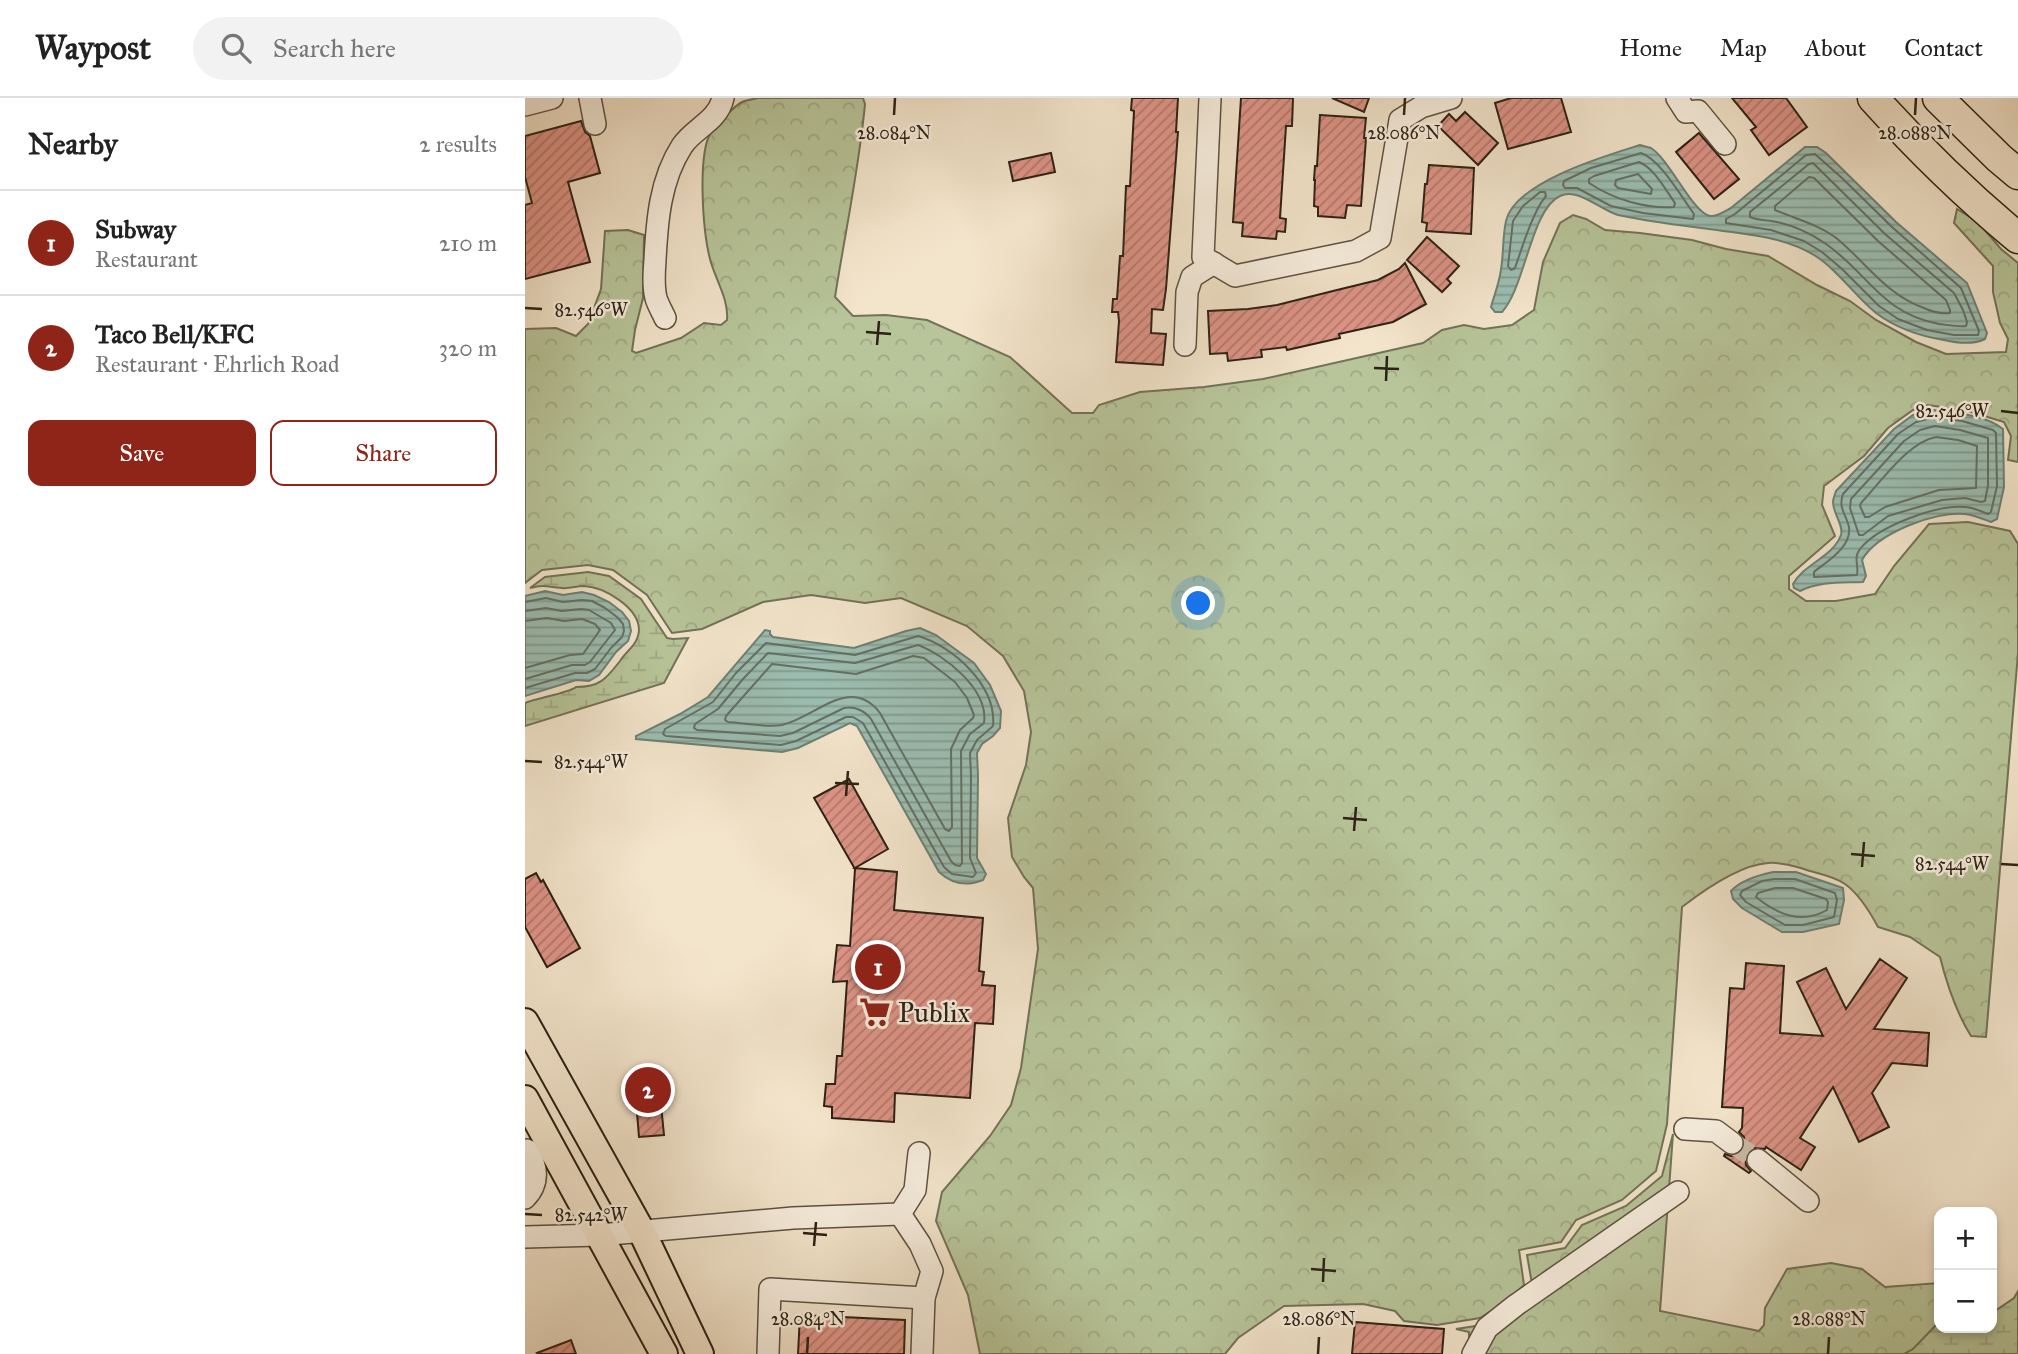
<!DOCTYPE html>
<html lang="en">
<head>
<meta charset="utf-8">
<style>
  body { margin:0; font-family:"IM FELL Great Primer",serif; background:#f2f2f2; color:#222 }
  .controls { position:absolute; right:21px; bottom:21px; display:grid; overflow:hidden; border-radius:14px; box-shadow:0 4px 10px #0003 }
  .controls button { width:63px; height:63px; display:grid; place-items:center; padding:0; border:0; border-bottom:2px solid #e0e0e0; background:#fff; color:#222; font:35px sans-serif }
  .you { position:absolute; left:674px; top:506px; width:24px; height:24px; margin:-18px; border:5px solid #fff; border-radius:50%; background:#1a73e8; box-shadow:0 0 0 10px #1a73e833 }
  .badge { display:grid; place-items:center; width:46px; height:46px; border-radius:50%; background:#8f2418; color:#fff; font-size:23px; font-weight:700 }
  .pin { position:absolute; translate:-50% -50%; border:4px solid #fff; box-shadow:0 2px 7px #0006 }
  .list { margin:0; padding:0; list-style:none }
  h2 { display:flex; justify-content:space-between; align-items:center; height:91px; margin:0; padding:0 28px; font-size:30px }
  h2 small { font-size:23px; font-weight:400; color:#767676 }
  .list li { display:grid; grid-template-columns:46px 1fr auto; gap:21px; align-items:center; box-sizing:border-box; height:105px; padding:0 28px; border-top:2px solid #e0e0e0 }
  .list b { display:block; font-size:26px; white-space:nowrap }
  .list p { margin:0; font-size:23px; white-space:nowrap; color:#767676 }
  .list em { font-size:23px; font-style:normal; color:#767676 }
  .actions { display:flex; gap:14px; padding:21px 28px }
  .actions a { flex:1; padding:16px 0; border:2px solid #8f2418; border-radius:14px; text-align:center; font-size:24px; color:#8f2418 }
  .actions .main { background:#8f2418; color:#fff }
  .icon { flex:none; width:38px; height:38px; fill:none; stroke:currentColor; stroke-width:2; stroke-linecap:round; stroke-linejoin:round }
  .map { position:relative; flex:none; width:1493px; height:1256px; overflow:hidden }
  header { display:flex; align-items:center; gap:42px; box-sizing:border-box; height:98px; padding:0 35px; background:#fff; border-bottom:2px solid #e0e0e0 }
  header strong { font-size:33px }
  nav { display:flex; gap:38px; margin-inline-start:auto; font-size:24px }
  .search { width:490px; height:63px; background:#f2f2f2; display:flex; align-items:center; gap:18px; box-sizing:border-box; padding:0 24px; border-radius:38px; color:#767676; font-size:26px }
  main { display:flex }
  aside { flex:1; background:#fff }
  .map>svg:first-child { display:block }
</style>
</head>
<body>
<header>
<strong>Waypost</strong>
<div class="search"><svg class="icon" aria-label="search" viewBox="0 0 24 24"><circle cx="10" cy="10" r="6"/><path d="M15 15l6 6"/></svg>Search here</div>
<nav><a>Home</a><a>Map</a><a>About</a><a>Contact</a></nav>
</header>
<main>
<aside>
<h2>Nearby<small>2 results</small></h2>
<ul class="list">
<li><span class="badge">1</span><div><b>Subway</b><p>Restaurant</p></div><em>210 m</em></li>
<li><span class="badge">2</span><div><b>Taco Bell/KFC</b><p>Restaurant · Ehrlich Road</p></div><em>320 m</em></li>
</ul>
<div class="actions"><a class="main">Save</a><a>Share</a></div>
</aside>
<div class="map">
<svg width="1493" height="1256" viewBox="0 0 1493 1256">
  <defs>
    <pattern id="forest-crowns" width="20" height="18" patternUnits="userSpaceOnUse" patternTransform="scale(1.75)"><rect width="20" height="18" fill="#b8c59a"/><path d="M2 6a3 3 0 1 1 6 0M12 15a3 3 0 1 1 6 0" fill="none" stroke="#9ea984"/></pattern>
    <pattern id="wetland-marsh" width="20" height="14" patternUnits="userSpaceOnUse" patternTransform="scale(1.75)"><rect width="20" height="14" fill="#b8c59a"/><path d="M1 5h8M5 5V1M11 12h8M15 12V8" fill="none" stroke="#9ea984"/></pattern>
    <pattern id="water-rules" width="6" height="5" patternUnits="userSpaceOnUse" patternTransform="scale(1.75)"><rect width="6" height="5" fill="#9cbfb3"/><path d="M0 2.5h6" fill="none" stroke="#7f9b90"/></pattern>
    <pattern id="building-hatch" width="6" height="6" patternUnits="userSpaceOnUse" patternTransform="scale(1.75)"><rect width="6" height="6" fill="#de9487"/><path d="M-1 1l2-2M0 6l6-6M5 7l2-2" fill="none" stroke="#b4786d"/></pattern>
  </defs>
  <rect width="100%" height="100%" fill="#f3e5cc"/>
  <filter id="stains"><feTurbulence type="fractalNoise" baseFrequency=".00286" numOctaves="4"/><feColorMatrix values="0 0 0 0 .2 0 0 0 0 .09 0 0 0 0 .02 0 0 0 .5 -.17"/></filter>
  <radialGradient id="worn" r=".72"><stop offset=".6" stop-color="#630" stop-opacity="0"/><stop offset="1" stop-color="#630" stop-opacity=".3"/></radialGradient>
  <g fill="url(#forest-crowns)" stroke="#727357" stroke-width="2">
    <path d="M233,0H338L340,6C334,71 320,135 310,199L328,218L361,217L402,222L485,259L547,315H568L574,307L615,294L679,289L738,281L898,245L917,232L939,227L959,231L987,227L1009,212L1018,164L1035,125L1048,117L1061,121L1080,132L1115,135L1167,142L1201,151L1243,158L1292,187L1325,203L1351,222L1391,244L1421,256L1481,254L1483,241L1475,225L1468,194V168L1429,125L1432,111L1453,124L1476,151L1493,165V364L1483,362L1486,338L1479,324L1443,313L1403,307L1388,312L1363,330L1339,358L1299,388L1297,407L1310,438L1264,478V491L1281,503H1311L1350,496L1369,468L1404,426L1443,424L1485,433L1493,446V555L1461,939L1446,938C1431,914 1422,887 1415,859L1385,839L1353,829C1345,814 1334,796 1320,786C1311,779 1296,776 1285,773C1272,769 1257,764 1243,765C1214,767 1179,792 1157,809L1142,1026L1131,1073L1097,1102L1051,1122L1036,1144L994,1152L999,1187L982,1203L955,1220L912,1227L879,1223L870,1213L838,1206L759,1208L713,1240L700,1256H455L443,1197L411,1123L417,1094L465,1038L486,1007L496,970L513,851L508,790L499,779L487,759L483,720L501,667L506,634L499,593L478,558L442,528L376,500L340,505L286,497L238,504L177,531L147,535L122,497L88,472L63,467L17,472L0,485V231L31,230L51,238L63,226L76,191L80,133L103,132L119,137L118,200L110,232L107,253L111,255L156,240L179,225L196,227L202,222C204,201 190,181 185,161C178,134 172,57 186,34C190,27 211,7 217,4C222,2 228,1 233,0Z"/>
    <polygon points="1148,1036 1135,1213 1234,1233 1239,1227 1240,1210 1262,1171 1306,1165 1337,1171 1360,1189 1414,1185 1414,1224 1388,1252 1379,1256 944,1256 944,1234 931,1231 957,1227 1007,1186 1002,1157 1040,1150 1057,1127 1101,1108 1137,1078"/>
  </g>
  <g fill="url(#wetland-marsh)" stroke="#727357" stroke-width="2">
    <path d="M63,474L84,478L116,501L142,540L148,541L163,540L139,585L0,628V605C12,600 44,595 51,589C75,589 81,581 95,563C102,552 114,546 114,531C113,509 79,489 59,488C52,488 44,491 37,490C21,489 22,486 5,490L20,479Z"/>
    <polygon points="1493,1193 1493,1256 1379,1256 1388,1251 1414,1224 1414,1230 1467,1230 1467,1215 1489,1200"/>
  </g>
  <g fill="url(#water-rules)" stroke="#6f8073" stroke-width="2">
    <path d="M1115,47C1118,48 1122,49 1126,50C1144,61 1168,115 1185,118C1192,119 1200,113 1206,110L1280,49H1292L1301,55L1371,124L1442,185L1462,235L1460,241C1448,247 1432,245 1419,242C1394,238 1371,230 1351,215C1329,197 1313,172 1289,157C1259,139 1226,137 1192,132C1159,128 1126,124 1093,117C1075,112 1053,89 1035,98C1006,111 1000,190 977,214H970L966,209C969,198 973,188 975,177C979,160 977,141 981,123C990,84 1080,58 1115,47Z"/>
    <path d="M1409,312C1432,315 1460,317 1478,331L1479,389L1472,421L1466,424C1458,421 1449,417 1440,416C1410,413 1352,435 1337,462L1341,478L1338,484C1316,485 1295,483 1275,493L1269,490L1268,486C1279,466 1308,459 1316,437C1319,427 1308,416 1308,404C1308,400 1310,397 1311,393L1369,331L1388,317Z"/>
    <polygon points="20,493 38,497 57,494 69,497 84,504 97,514 104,523 106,533 103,543 91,554 74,577 64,583 51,582 0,598 0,498"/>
    <path d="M395,530L411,537L449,565L465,587L476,613L475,630L468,638L457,646L452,655L453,678L452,760L461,776L458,782C441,789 427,786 414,774L332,628L325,625L273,650L257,654L111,641V638L155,616L183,599L240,532L245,533V536L248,539L329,550L381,533Z"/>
    <path d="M1248,774H1271L1318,790L1319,802L1314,826L1278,834H1257L1217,810L1208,801L1206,793C1216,782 1234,777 1248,774Z"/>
  </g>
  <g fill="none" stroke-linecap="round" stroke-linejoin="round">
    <g stroke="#647064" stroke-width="2">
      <path d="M1116,55C1135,61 1157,100 1169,116L1168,121L1118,115L1086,108L1052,90H1040L1038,87L1039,83L1066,70Z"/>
      <polygon points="1290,56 1318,81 1367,129 1436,190 1454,233 1453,237 1429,237 1402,232 1373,221 1354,208 1317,171 1297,154 1279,143 1246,132 1201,125 1201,121 1210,116 1281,57"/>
      <path d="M1114,64C1129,70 1140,91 1150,105L1149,109C1120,111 1088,101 1064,85V81L1069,78Z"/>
      <path d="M1288,65L1360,136L1429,195L1438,212L1442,224L1441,228C1432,229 1423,227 1414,226C1356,215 1344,176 1301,146C1285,135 1265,126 1246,123C1239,122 1232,122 1225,119V114L1284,66Z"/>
      <polygon points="1113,76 1127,91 1126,96 1093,90 1090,87 1091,82"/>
      <path d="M1284,79L1289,80L1353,143L1421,202L1425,212V215C1416,216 1407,214 1399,210C1360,196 1341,164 1310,139C1292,126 1271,121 1250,112V108Z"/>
      <path d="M1015,94H1020L1021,98C1008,113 997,150 990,170L986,172L983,168L988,123L998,108Z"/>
      <path d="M1410,319L1437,323L1468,332L1471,335L1472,388L1466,414L1463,416C1456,413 1449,410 1441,409C1413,406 1353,428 1335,451C1328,460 1334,467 1332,477L1289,479V474C1301,464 1327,449 1324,429C1321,416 1313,410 1318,396L1373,336L1391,324Z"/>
      <polygon points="1410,328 1435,332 1463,340 1463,387 1460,403 1456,404 1440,400 1417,402 1363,418 1338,437 1334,437 1325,410 1326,401 1379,343 1395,332"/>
      <path d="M1411,339L1433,342L1452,348L1451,390L1414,392L1360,409L1344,419H1340L1335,408L1336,405C1356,384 1383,344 1411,339Z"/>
      <polyline points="0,504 21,500 38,504 57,502 67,503 80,510 92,519 98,526 99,533 97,539 86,550 70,571 62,575 50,575 0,590"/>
      <polyline points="0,513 21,510 37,513 56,511 64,512 86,525 90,532 65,564 60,567 47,567 0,581"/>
      <polyline points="0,523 22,520 39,523 57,521 70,526 75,532 58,556 45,557 0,570"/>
      <path d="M393,538C428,548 472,588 468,628L452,642L445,655L446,678L445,760L451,775L448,779L427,776L419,769L338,625L328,619H321L271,643L256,647L141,638L138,636L140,631L188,604L211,575L241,545L330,557Z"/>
      <path d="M393,547C420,557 464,592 459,625L445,636L436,653L437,765L435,768L430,767L426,763L346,621C340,613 330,608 319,610L268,635L255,638L172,632L169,630L170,626L193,611L218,581L243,555L330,565Z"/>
      <path d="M388,558L399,560L430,584L442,600L449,617L448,620L435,632L426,651L427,729L424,733L420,731L355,615C325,576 290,620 257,627C241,630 220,625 203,624L200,622L201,618L247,566L331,576Z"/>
      <polygon points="1249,781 1270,781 1310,795 1312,802 1309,819 1278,827 1260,827 1221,804 1215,797 1217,793 1237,783"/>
      <path d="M1250,790H1268L1301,801L1303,804L1302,812C1276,827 1252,816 1231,799L1233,795Z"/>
    </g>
  </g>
  <g fill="url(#building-hatch)" stroke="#2b2114" stroke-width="2">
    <polygon points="607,0 653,0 651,34 653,34 641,191 638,212 627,211 626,235 641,236 638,267 591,264 594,223 593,214 587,214 588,201 592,201 595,158 598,158 601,88 605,88 609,13 606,12"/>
    <polygon points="716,0 768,0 767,28 761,28 755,120 761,121 760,134 752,133 751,141 717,138 718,125 708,124"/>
    <polygon points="807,0 844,0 839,14"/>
    <polygon points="986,0 1036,0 1046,34 983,51 970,5"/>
    <polygon points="1207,0 1261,0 1282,29 1244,57 1226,32 1231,29"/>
    <polygon points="940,14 973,45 953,67 913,28 924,16 931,23"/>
    <polygon points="795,17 841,20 839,40 841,40 836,108 822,107 820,120 793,118 793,109 789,108 790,82 789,82 790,68 792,68"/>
    <polygon points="56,23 60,34 65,38 75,75 43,84 65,164 0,181 0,107 7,105 0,79 0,38"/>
    <polygon points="1174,35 1214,81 1189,101 1151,54"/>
    <polygon points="526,55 530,74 488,83 484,64"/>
    <polygon points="904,67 949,70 946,136 901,133 902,125 897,124 900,86 902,86"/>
    <polygon points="902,139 934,168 922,181 926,185 917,194 882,162"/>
    <polygon points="880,165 901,206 868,224 814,236 815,240 762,252 761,249 736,252 737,259 703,263 702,255 685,256 683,213 723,211 752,207 812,192 853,182 874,171"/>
    <polygon points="324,681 363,751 330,770 372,774 369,812 458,820 454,873 459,874 457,887 470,888 468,926 450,925 445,1000 370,995 369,1024 307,1020 307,1009 299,1008 301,986 310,986 312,958 317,958 322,883 308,884 312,847 325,848 330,771 289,700"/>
    <polygon points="11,775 16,784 18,782 55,850 22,869 0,829 0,781"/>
    <polygon points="1355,861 1382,880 1349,931 1404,935 1402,968 1367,965 1347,995 1364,1029 1334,1044 1308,989 1275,1040 1290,1049 1276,1072 1241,1049 1240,1051 1229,1050 1222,1054 1220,1061 1221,1067 1226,1073 1224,1075 1199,1058 1200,1056 1206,1058 1213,1057 1218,1052 1220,1046 1219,1039 1214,1034 1217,1030 1218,1010 1197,1009 1205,890 1219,891 1221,865 1259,868 1255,935 1298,938 1272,884 1301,870 1321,911"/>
    <polygon points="133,976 139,1037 114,1039 109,978"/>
    <polygon points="275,1217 380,1222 379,1256 273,1256"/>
    <polygon points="830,1224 919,1231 917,1256 827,1256"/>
    <polygon points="46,1242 51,1256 13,1256 12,1255"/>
  </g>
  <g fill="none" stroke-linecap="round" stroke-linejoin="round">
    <polyline stroke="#cbbea7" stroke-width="21" stroke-dasharray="21 10" stroke-linecap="butt" points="1207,1045 1233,1062"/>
    <defs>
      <g id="minor">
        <polyline points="65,0 70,26"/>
        <polyline points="685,0 678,159 710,178 831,153 855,140 875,22 896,9 926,0"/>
        <polyline points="1152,0 1161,14 1173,13 1200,46"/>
        <polyline points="0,7 27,0"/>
        <path d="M140,220C137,213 133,207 131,200C128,188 129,175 130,162C132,123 135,82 157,48C169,30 193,23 198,0"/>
        <polyline points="660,247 662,194 667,179 689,165"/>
        <polyline points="1160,1031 1191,1033 1207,1045"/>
        <polyline points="1233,1062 1283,1103"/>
        <path d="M0,1100C15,1085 12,1067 2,1052"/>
        <polyline points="0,1139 74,1137 268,1120 375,1116"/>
        <polyline points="243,1256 245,1191 399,1200 407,1173 395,1146 375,1116 390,1092 394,1055"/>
        <polyline points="397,1256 399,1200"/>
        <polyline points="948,1256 962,1230 991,1207 1153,1094"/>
      </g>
      <g id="major">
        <polyline points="0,924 117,1134 175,1256"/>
        <polyline points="0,1001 139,1256"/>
      </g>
      <g id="highway">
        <path d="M1348,0C1393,50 1441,97 1493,140"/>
        <polyline points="1413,0 1474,60 1493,76"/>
      </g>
    </defs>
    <use href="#minor" stroke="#5d5242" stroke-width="24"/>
    <use href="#major" stroke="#2b2114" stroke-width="30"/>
    <use href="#highway" stroke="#2b2114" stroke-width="33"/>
    <use href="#minor" stroke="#f7eede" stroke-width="21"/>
    <use href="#major" stroke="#f3e5cc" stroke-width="26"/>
    <use href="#highway" stroke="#f3e5cc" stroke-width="30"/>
  </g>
  <path fill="none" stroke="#2b2114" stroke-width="2.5" d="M369,17L370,0M879,17L880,0M1390,17L1391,0M0,210L17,211M341,234L366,236M352,247L354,223M849,270L874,271M861,283L862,258M1476,313L1493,315M0,663L17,664M310,685L334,686M321,698L323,673M818,720L842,722M829,733L831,709M1326,756L1350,758M1476,766L1493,767M1337,769L1339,744M0,1116L17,1117M278,1135L302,1137M289,1148L291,1124M786,1171L811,1173M798,1184L799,1160M282,1256L283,1239M793,1256L794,1239M1303,1256L1304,1239"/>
  <defs>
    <symbol id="supermarket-bare" viewBox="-9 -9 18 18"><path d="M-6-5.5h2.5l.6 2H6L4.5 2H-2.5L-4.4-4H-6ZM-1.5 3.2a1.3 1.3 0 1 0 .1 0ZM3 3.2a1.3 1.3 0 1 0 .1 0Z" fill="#8f2418" stroke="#f7eede" stroke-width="2.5" paint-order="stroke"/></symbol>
  </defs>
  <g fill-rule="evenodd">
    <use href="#supermarket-bare" x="328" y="892" width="44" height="44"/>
  </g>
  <g text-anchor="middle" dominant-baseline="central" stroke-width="5" stroke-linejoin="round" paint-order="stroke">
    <g font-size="28" fill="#2b2114" stroke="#f7eede" text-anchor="start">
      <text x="373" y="914">Publix</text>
    </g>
  </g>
  <g font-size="18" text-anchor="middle" fill="#2b2114" stroke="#f7eede" stroke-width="5" stroke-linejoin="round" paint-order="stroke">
    <text x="369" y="41">28.084°N</text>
    <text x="879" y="41">28.086°N</text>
    <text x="1390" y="41">28.088°N</text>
    <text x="66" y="218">82.546°W</text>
    <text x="1427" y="319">82.546°W</text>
    <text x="66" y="670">82.544°W</text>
    <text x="1427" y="772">82.544°W</text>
    <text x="66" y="1123">82.542°W</text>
    <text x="283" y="1227">28.084°N</text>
    <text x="794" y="1227">28.086°N</text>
    <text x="1304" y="1227">28.088°N</text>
  </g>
  <rect width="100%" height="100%" filter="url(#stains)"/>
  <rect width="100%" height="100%" fill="url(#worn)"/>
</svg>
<div class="controls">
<button>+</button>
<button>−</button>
</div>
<div class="you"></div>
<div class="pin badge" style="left:353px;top:869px">1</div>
<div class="pin badge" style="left:123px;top:992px">2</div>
</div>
</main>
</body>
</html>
